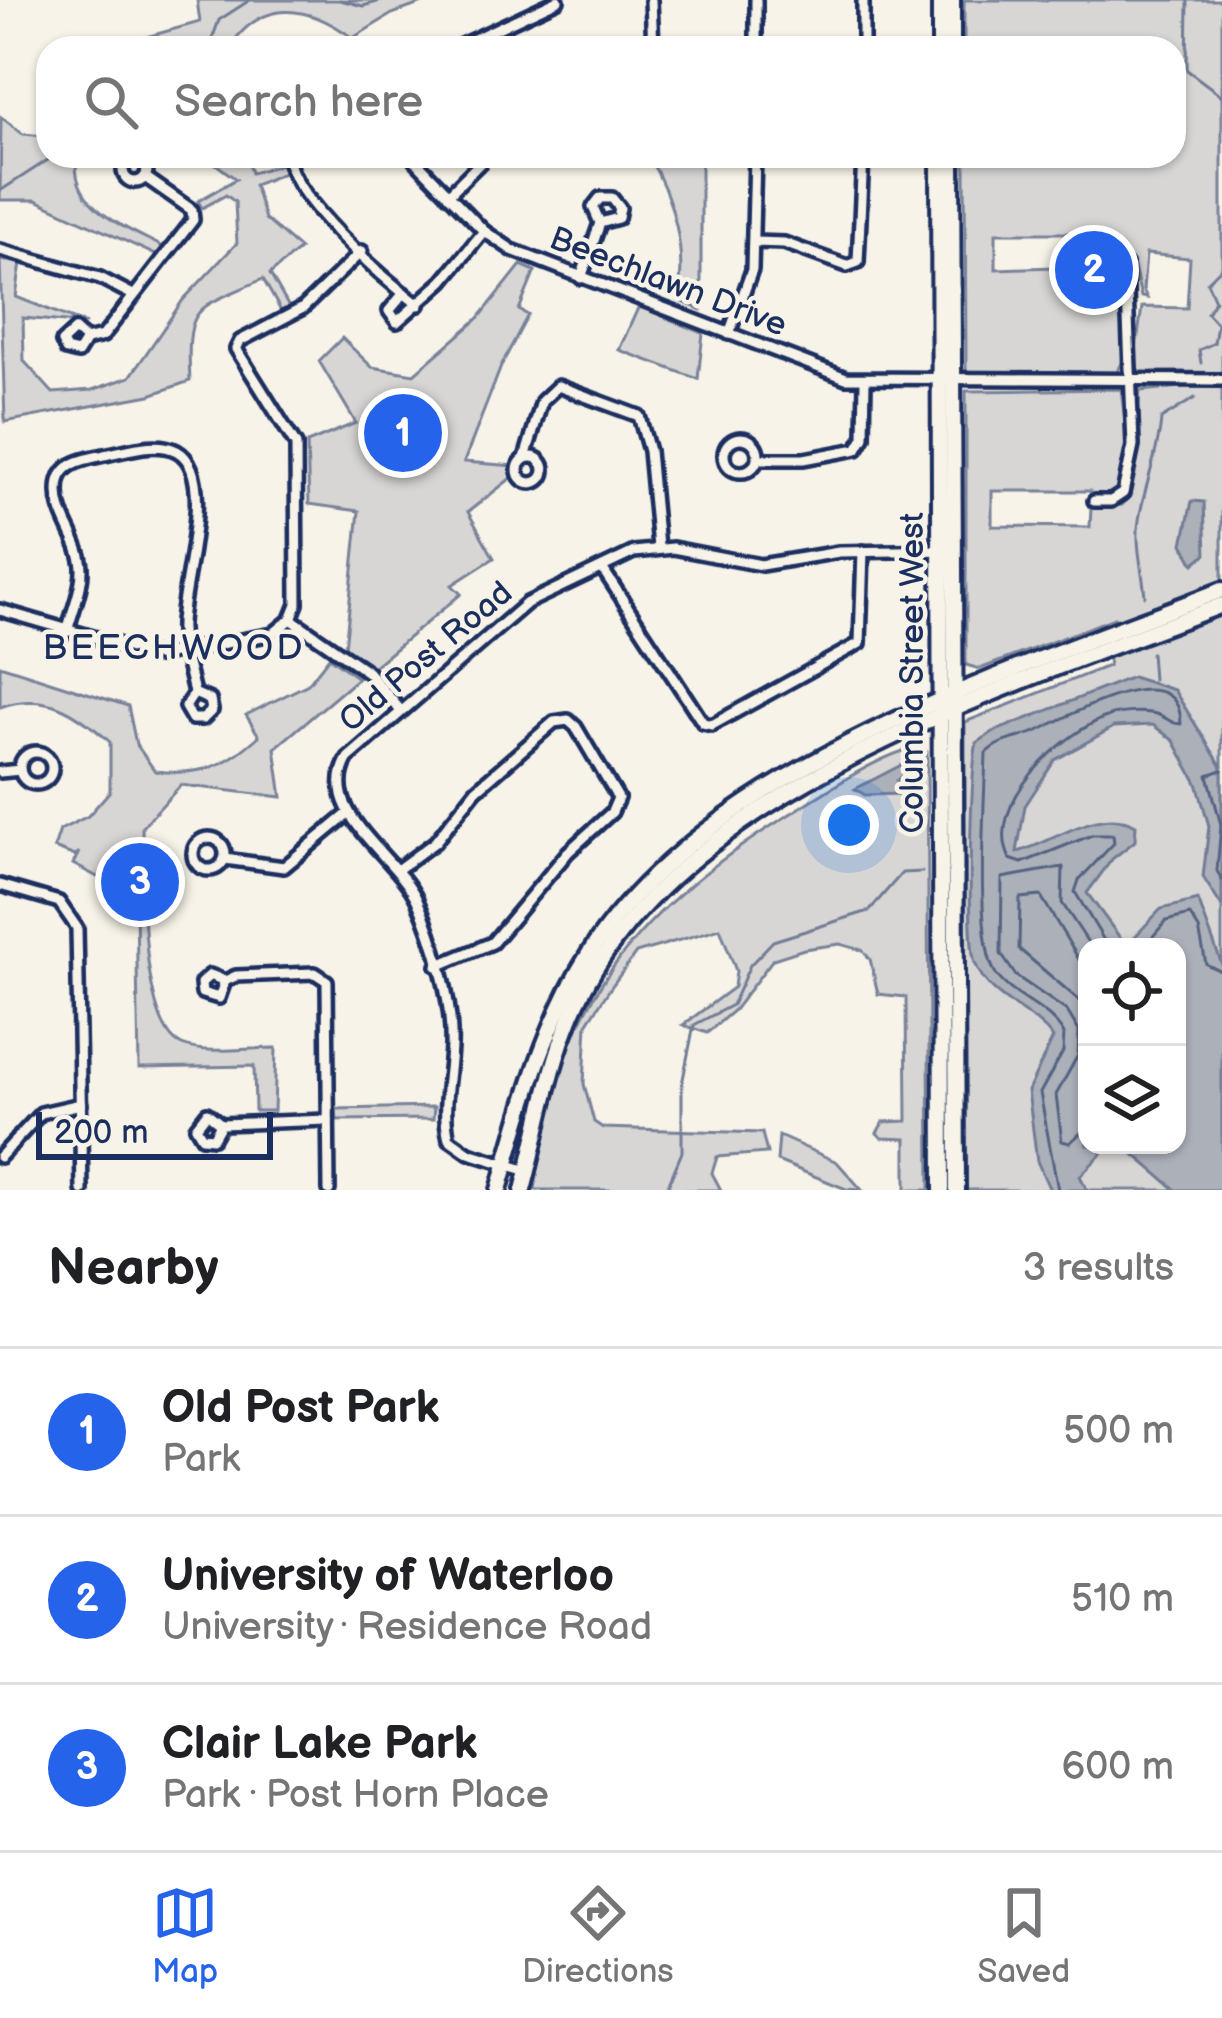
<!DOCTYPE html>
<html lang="en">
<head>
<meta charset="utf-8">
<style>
  body { margin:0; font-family:"Balsamiq Sans",sans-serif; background:#f2f2f2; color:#202124 }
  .controls { position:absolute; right:36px; bottom:36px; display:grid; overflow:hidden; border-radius:24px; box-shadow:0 3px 9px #0004 }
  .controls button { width:108px; height:108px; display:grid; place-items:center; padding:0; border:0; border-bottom:3px solid #e0e0e0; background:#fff; color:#202124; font:60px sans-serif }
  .scale { position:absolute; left:36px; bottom:30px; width:237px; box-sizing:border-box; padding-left:12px; border:6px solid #1b2f5e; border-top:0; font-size:33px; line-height:42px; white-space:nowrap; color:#1b2f5e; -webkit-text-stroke:9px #f7f3e8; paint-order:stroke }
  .you { position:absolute; left:849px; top:825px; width:42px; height:42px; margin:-30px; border:9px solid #fff; border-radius:50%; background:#1a73e8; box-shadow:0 0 0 18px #1a73e833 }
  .badge { display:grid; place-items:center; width:78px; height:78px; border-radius:50%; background:#2563eb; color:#fff; font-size:39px; font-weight:700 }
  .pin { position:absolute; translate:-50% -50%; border:6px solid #fff; box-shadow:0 3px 12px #0006 }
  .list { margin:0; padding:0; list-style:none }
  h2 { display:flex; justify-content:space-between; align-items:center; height:156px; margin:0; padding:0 48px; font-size:51px }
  h2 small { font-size:39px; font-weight:400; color:#757577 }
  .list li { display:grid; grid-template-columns:78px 1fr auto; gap:36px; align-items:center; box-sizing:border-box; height:168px; padding:0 48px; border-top:3px solid #e0e0e0 }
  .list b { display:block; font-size:45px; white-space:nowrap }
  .list p { margin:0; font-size:39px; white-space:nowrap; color:#757577 }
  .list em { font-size:39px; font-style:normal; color:#757577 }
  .icon { flex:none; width:66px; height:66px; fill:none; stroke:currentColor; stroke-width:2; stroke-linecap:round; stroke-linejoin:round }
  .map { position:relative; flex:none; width:1222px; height:1190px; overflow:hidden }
  .search { position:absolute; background:#fff; box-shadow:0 3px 9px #0004; left:36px; right:36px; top:36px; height:132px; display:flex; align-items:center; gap:30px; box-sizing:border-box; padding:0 42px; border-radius:36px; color:#757577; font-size:45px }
  .sheet { height:660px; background:#fff }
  nav { display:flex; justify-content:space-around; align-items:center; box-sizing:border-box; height:168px; border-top:3px solid #e0e0e0; background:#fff; font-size:33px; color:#757577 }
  nav a { display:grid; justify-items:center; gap:6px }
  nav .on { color:#2563eb }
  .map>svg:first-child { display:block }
</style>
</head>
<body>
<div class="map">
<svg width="1222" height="1190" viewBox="0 0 1222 1190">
  <rect width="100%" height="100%" fill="#f7f3e8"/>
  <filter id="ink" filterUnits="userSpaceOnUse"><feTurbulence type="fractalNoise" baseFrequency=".00833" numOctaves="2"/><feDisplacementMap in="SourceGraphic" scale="24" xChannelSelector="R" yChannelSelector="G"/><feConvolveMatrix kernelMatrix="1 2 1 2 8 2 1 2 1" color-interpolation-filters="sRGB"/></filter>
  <g filter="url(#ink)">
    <g fill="#d7d6d4" stroke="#798299" stroke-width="3" fill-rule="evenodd">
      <path d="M197,0H431L392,14L353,38C304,2 261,0 229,48H185L180,42L107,48L200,22Z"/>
      <path d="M964,0H1222V1190H966L965,722L1108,666L1114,618L980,669L966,665V391L1121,389L1129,453L1122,488L1111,497L1091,498L1090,491H992V526L1090,527L1091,508L1122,505L1130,496L1140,391L1183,387V372L1141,373L1134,364L1142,307L1187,308L1190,258L1146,254L1143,290L1147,298L1141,297L1133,263L1099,254L1094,233H996V269L1116,265L1124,270C1131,295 1133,353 1116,373H966L965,156H1174V48H964ZM1087,947H1177V1145H1087Z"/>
      <path d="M1,117L23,134L44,136L48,129V156H77C68,207 127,228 163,247L158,256L36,200H0Z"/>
      <path d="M205,156H246L251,173L283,164L284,173L254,185L265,219L300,249L270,274L290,309L281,311L263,279C195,310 186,302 190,381L150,395L5,422L0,260L21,263L16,297L86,324L23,318L24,361L53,393L92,390L130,377L183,300L237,243L235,202L226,195L202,208L198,201L236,179Z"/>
      <path d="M648,156H701V310L678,300C687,252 674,198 648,156Z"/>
      <polygon points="521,265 535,271 519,310 528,315 502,364 464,462 514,466 515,475 468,512 494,558 452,585 461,594 372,668 345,648 359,511 309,504 307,443 356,423 319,361 342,338 372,367 414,374 479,318"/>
      <polygon points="639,306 703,333 698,379 619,350"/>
      <path d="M329,657L358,678L275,748L282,797L181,785L142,827C143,871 139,1026 182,1045C206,1055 249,1048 276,1048L274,1111H255L254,1066L139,1068L135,858L124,851L107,882L73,864L79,852L75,856L54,848L60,830L88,816L110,791V742C76,712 47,691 0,707V665L128,706L136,744L155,771C201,776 225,767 259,736L246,715L308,684Z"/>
      <path d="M920,746L927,752L930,1190H906V1139L882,1138L877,1133L883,1122L907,1121L906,997L878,994L870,959L862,950L840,944L804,949L773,959L734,1010L707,1033L683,1025L734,987L736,971L720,928L636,953L611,987L587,1024L584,1084L594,1122L603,1128L762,1133L767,1153L717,1157L712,1173L721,1190H535C558,997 638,908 798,809C835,786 877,756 920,746Z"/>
      <polygon points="434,1107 433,1119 337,1120 336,1109"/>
      <polygon points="779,1136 837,1162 862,1190 846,1189 777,1161"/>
    </g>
    <g fill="#acb0b9" stroke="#727c95" stroke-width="3">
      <polygon points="1192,501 1204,502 1206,554 1194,564 1183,544"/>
      <path d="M1132,677L1174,690L1222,767V907L1203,877L1209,826L1197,783L1174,741L1153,725L1114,727L1055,760L1025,806L1017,852C1052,844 1099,804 1136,825L1135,841L1112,859L1087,893L1126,946L1161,909L1198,900L1222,965V1190H1176L1123,1145H1177V947H1087V1145H1110L1080,1176L1087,1190H1050L1037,1161L1028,1091L1053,1038C1030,1008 990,1001 975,963C967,944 970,765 977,743L993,732Z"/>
      <polygon points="909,761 910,769 897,780 910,783 905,794 865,795 855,789"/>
    </g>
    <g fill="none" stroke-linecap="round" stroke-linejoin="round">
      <g stroke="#556382" stroke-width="3">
        <polyline points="1222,770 1208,775 1221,825 1217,871 1222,880"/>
        <polyline points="1144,947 1166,921 1190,915 1199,929 1206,964 1222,972"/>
        <polyline points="1087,973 1041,896 1020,898 1019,949 1087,1007"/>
        <polyline points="1087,1127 1070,1143 1062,1141 1056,1095 1078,1055 1079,1031 1067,1011 1016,976 1001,954 1002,878 1063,867 1062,903 1091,947"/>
        <path d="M1058,1190L1040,1093L1063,1052L1064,1034C1048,1006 1013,999 996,974C974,942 985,798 986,753C1000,739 1020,739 1038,731C1065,718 1180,650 1181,724C1169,724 1168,717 1156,714C1145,711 1120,712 1109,716C1063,732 983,804 1010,859L1022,863L1092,835H1113L1114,843L1079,880L1075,892L1108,947"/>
      </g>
      <g stroke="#727c95" stroke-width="3">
        <polyline points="340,0 363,6 384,0"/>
        <polyline points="1188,0 1187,70 1222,96"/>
        <polyline points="209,48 219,20 250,0"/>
        <polyline points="0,191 54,156"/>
        <polyline points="1201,363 1199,350 1214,343 1217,324 1207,313 1215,300 1207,282 1222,267"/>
        <path d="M1145,596C1143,573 1135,543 1139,520C1144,487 1159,452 1161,419L1195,398"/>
        <polyline points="1151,653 1153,679"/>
        <polyline points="666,1190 682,1152 682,1084 694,1025 732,1005 750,965 773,941 869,911 902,873 922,872"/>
      </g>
      <defs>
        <g id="minor">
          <polyline points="651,0 653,48"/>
          <polyline points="272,48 287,48"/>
          <polyline points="455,48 558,0"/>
          <polyline points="756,48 756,0"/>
          <polyline points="863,48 863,0"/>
          <path d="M288,156C291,198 384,279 419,305"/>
          <polyline points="411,156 484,231 512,250 846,378 1222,380"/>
          <circle cx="135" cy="170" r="12"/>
          <polyline points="448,195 487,156"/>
          <polyline points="754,242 784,243 847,266 858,262 863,156"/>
          <polyline points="0,250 100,278 133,295"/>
          <polyline points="1088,259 1126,265 1133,446 1123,493 1111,501 1094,501"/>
          <polyline points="581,278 600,223 593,207 600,198 612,198 620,208 618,218 600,223"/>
          <polyline points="404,293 389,311 397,322 443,281 484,231"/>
          <polyline points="729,334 752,270 755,156"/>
          <polyline points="86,340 75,330 62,342 66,350 78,353 86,340 103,336 193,220 192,210 145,177"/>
          <circle cx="741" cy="455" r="17"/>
          <circle cx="531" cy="470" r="13"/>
          <polyline points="525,458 542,401 558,386 639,416 649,451 658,547"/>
          <polyline points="758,459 804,459 857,449 864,437 865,380"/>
          <polyline points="602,568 703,723 712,725 860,643 863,551"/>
          <polyline points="0,610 158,656 273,634 291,619 297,604 296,445 236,349 240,341 303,308 362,251"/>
          <polyline points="291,619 368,672 401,711"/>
          <path d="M67,632C72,611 86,581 81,560C76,533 53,512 59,481C64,461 88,459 104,455C126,451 156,440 177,451C220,475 178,594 181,630C182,651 190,673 194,693L185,707L192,719H203L212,710L210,700L194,693"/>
          <circle cx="36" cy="768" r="16"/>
          <polyline points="0,772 20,770"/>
          <circle cx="209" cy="854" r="16"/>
          <polyline points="225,859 284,867 349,813"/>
          <polyline points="397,870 435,842 476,790 554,722 568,720 576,727 618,798 612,812 568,852 492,943 437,966"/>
          <polyline points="0,885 59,902 77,928 82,1190"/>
          <polyline points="225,981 219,998 202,993 201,983 210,975 225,981 236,976 315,973 327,981 329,1190"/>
          <polyline points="221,1124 213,1138 202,1137 196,1127 207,1113 221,1124 328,1120"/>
          <polyline points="0,1157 41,1113 81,1104"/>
          <path d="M528,1171L469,1153L449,1139C441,1108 450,1077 451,1046C453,1002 435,940 417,900C397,856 316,811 348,758L527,603L634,552L673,548L761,565L839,552L953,550"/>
        </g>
        <g id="secondary">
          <polyline points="952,0 952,48"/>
          <polyline points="940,48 940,0"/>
          <polyline points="939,156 942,1190"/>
          <polyline points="952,156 957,1190"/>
          <path d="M499,1190C522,1109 544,1024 590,952C714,762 1019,669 1222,590"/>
          <path d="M523,1190C542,1120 552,1045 588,981C700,781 1020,683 1222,605"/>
        </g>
      </defs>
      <use href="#minor" stroke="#1b2f5e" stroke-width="18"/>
      <use href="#secondary" stroke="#1b2f5e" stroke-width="22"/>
      <use href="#minor" stroke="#f7f3e8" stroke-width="9"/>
      <use href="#secondary" stroke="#f7f3e8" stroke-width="14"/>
    </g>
  </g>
  <g text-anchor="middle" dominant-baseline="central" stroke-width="9" stroke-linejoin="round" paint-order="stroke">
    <g font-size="33" fill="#1b2f5e" stroke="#f7f3e8">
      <text transform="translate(668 282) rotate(21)">Beechlawn Drive</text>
      <text transform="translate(426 657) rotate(-40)">Old Post Road</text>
      <text transform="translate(913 673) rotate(-90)">Columbia Street West</text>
    </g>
    <g font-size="36" letter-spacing="3" fill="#1b2f5e" stroke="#f7f3e8">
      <text x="174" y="648">BEECHWOOD</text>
    </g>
  </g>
</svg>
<div class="controls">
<button><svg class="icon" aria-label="locate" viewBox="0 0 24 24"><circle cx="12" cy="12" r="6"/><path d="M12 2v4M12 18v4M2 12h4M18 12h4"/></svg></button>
<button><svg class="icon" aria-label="layers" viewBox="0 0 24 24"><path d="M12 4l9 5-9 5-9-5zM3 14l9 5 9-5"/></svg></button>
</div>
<div class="scale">200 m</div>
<div class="you"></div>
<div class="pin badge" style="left:403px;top:433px">1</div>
<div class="pin badge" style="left:1094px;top:270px">2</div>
<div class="pin badge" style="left:140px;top:882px">3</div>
<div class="search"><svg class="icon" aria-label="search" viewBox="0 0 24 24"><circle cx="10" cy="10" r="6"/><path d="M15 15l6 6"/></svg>Search here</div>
</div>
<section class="sheet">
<h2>Nearby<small>3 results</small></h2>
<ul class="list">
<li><span class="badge">1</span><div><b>Old Post Park</b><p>Park</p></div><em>500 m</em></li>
<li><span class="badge">2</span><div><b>University of Waterloo</b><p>University · Residence Road</p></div><em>510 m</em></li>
<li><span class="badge">3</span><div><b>Clair Lake Park</b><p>Park · Post Horn Place</p></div><em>600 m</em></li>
</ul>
</section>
<nav>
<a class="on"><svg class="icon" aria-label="map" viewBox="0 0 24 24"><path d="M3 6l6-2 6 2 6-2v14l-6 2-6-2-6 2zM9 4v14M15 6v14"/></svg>Map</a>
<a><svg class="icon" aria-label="directions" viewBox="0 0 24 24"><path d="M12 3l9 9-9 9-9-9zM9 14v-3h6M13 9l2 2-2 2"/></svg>Directions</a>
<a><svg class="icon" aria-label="saved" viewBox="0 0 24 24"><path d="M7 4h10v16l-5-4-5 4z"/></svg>Saved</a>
</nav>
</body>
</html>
